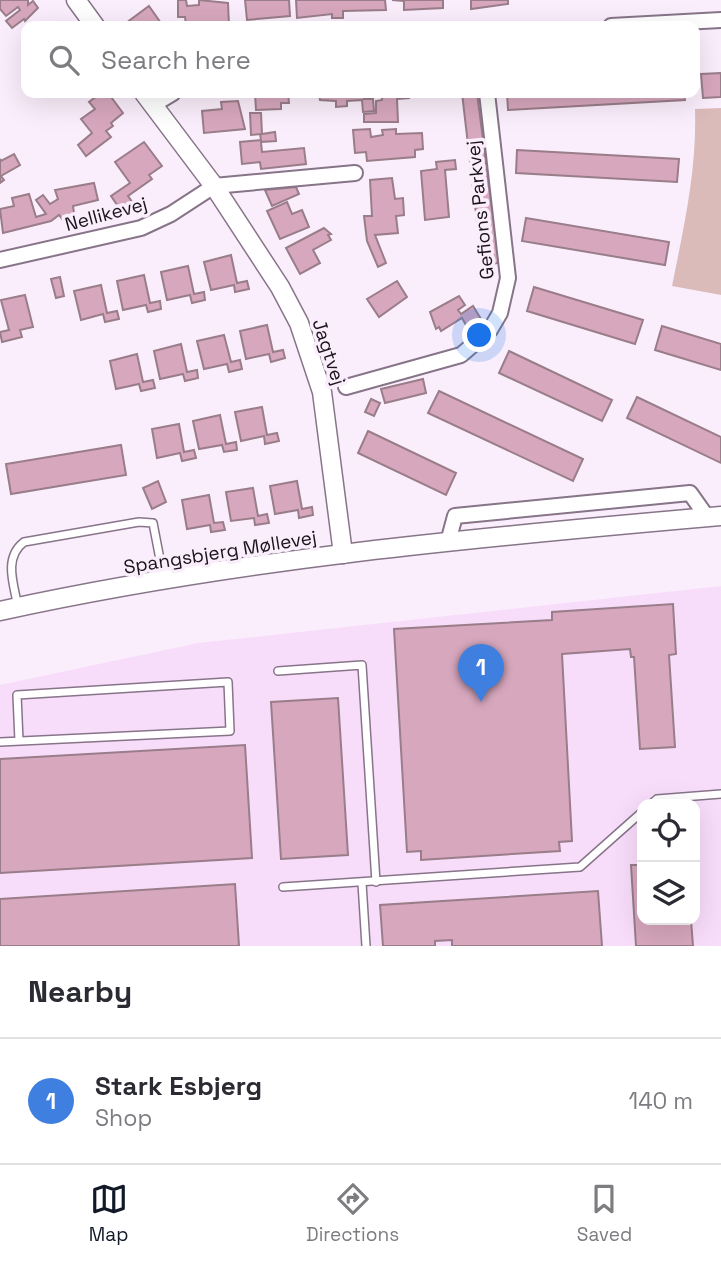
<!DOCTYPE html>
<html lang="en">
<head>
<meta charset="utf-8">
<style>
  body { margin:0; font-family:"Space Grotesk",sans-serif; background:#f2f2f3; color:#2b2b33 }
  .controls { position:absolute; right:21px; bottom:21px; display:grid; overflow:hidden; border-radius:14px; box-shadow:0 7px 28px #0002 }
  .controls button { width:63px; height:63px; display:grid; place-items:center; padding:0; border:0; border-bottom:2px solid #e1e1e2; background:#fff; color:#2b2b33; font:35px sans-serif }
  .you { position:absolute; left:480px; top:336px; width:24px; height:24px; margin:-18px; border:5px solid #fff; border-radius:50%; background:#1a73e8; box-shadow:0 0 0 10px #1a73e833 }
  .badge { display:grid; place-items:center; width:46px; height:46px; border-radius:50%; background:#111827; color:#fff; font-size:23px; font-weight:700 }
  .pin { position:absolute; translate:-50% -58px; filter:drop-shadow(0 2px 4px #0008) }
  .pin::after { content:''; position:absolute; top:37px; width:24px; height:21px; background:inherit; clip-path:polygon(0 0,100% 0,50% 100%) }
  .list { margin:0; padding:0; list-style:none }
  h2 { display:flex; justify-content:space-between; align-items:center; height:91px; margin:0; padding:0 28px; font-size:30px }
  h2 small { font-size:23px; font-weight:400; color:#7c7c81 }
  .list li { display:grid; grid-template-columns:46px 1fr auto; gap:21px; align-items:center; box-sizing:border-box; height:126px; padding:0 28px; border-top:2px solid #e1e1e2 }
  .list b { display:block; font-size:26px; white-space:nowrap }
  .list p { margin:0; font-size:23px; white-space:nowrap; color:#7c7c81 }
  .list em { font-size:23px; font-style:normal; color:#7c7c81 }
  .icon { flex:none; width:38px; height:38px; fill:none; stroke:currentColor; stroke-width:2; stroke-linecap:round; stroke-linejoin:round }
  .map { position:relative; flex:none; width:721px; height:946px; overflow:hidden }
  .search { position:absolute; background:#fff; box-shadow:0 7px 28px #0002; left:21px; right:21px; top:21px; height:77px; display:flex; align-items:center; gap:18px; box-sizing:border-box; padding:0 24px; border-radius:14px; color:#7c7c81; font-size:26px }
  .sheet { height:217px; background:#fff }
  nav { display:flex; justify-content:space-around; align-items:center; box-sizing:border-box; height:98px; border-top:2px solid #e1e1e2; background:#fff; font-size:19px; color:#7c7c81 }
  nav a { display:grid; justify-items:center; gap:4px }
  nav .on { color:#111827 }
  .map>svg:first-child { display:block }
</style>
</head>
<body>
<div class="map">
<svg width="721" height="946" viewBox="0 0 721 946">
  <rect width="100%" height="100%" fill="#fbeefc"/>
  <path fill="#f8ddfb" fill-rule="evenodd" d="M721,586V946H0V685L198,643ZM642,804H695V920H642Z"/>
  <path fill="#dbbaba" d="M721,108V295L672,286C684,226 697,170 695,109Z"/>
  <g fill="#d7a7bd" stroke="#997d89" stroke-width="2">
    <polygon points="0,0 28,0 28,5 33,1 38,8 25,21 24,19 12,28 6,21 20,10 18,7 6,16 0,9"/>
    <polygon points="178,0 186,0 187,6 199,5 199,0 228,3 229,26 186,26 185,17 178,17"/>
    <polygon points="245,0 289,0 290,16 247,20"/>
    <polygon points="296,0 385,0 386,10 343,11 343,18 332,18 332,14 297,18"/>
    <polygon points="392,0 443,0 443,8 404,10 404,1"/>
    <polygon points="471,0 508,0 508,4 471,9"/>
    <polygon points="149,6 163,26 122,26"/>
    <polygon points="721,73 721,97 703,98 701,74"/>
    <polygon points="101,93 108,93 123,113 111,123 113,126 106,131 111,137 86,156 78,145 92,133 81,119 95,109 89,102"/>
    <polygon points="255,93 288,93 289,103 281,103 281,109 256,110"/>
    <polygon points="319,93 376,93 364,96 364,99 373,99 374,111 363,112 362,100 347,101 347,106 336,107 336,101 320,100"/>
    <polygon points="382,93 409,93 409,98 397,99 398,122 364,122 364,114 376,113 376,101 382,100"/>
    <polygon points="462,93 477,93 499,263 482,265"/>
    <polygon points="507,93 684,93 685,100 508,110"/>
    <polygon points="238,101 245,129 204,133 202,111 222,109 221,102"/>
    <polygon points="250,113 261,113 262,134 275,132 276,141 261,142 262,152 304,148 306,164 261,169 260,162 242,164 240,142 261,140 260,134 251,135"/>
    <polygon points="370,129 371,137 383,135 382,130 396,129 396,134 422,133 423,149 415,150 415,157 367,161 366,152 355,153 353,130"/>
    <polygon points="144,142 162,166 149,175 152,179 128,196 136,207 124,215 111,196 130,183 115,162"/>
    <polygon points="517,150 679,159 677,182 516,173"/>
    <polygon points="14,154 20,165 1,176 4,180 0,183 0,159 1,161"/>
    <polygon points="455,160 456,169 445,170 449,217 425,220 421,171 437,169 436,162"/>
    <polygon points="392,178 395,199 403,198 404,215 396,216 398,233 375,235 386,263 378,267 367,241 364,216 372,216 370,180"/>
    <polygon points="94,183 98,200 73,206 74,213 69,215 76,223 69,228 59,215 51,221 3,233 0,209 14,206 12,198 29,194 36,217 46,214 36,200 43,195 50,204 58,199 55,190"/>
    <polygon points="296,187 299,194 272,206 265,190"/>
    <polygon points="287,202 292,214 302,210 309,227 280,239 267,211"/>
    <polygon points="526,218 669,242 665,265 522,241"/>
    <polygon points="324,228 331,234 328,235 331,240 313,250 320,263 300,274 286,248"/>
    <polygon points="231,255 237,283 247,281 249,289 235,292 234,285 211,290 204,262"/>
    <polygon points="188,266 194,294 204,292 205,300 192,303 190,295 167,300 161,272"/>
    <polygon points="144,275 150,303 160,301 161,309 148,312 146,305 123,310 117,281"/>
    <polygon points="60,277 64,296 56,298 51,279"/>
    <polygon points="397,281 407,297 379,317 367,299"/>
    <polygon points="101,285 107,313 117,311 119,319 105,322 103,314 81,320 74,291"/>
    <polygon points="534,287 643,320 635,344 527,311"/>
    <polygon points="25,295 33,327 20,330 22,337 2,342 0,332 9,330 1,300"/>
    <polygon points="459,296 465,305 458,310 461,314 473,306 481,319 467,327 462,318 441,331 439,327 436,329 430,312"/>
    <polygon points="267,325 273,352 283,350 285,358 271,362 269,354 246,359 240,331"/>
    <polygon points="662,326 721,344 721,370 655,350"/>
    <polygon points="224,335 231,362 240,360 242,369 229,372 227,364 204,369 197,341"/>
    <polygon points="181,344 187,372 197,370 198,378 185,381 183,374 160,379 154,351"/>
    <polygon points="509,351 612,400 602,421 499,373"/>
    <polygon points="137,354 143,382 153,380 155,388 141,391 139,384 116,389 110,361"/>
    <polygon points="423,379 426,393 385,403 381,389"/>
    <polygon points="439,391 583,459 573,481 428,413"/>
    <polygon points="637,397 721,437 721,463 627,418"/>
    <polygon points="371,399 380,403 374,416 365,412"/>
    <polygon points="262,407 267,435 277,433 279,441 265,444 264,436 241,441 235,412"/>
    <polygon points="220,415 226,444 236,442 237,450 224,452 222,445 199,449 193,421"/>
    <polygon points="179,424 184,452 194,450 196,458 182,461 180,453 157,458 152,429"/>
    <polygon points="368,431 456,473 446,495 358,453"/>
    <polygon points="121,445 126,475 11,494 6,464"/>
    <polygon points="158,481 166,502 152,509 143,488"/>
    <polygon points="297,481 302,509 312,507 313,515 299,518 298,510 275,514 270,486"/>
    <polygon points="253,488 258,516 267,514 269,523 255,525 254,518 231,521 226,492"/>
    <polygon points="209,495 214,523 223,522 225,530 211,532 210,525 187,529 182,500"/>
    <polygon points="673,604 676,654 669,655 675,747 640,749 634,657 631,657 630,649 562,654 572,841 559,842 560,851 421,860 421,851 407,852 394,629 552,620 552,612"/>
    <polygon points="338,698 348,855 281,859 271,702"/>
    <polygon points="245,745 252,858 0,873 0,759"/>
    <polygon points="631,865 642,865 642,920 691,920 693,946 636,946"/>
    <polygon points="235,884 239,946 0,946 0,899"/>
    <polygon points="598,891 602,946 452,946 452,940 435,941 435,946 383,946 380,905"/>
  </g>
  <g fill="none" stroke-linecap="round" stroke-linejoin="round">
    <defs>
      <g id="service">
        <path d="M18,607C14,585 3,558 24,542L139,522L153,523L164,580"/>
        <polyline points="278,671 362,665 376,882"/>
        <polyline points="0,742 230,731 228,682 17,695 19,741"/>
        <polyline points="651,804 657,799 721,794"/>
        <polyline points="362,883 366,946"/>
        <polyline points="283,887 580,867 642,812"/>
      </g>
      <g id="minor">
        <polyline points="611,26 721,20"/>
        <polyline points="153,105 173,93"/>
        <polyline points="0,260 141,228 171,214 214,186 355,173"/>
        <polyline points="346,387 461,355 490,330 500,313 508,278 487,93"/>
        <polyline points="448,542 455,516 690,493 707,517"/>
      </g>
      <g id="tertiary">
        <polyline points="76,0 95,26"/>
        <polyline points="144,93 214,186 280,287 299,323 322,392 343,554"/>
        <path d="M0,611C237,559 480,537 721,516"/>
      </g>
    </defs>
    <use href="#service" stroke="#877489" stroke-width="10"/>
    <use href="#minor" stroke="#877489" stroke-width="18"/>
    <use href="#tertiary" stroke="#877489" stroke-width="21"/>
    <use href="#service" stroke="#fff" stroke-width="7"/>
    <use href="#minor" stroke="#fff" stroke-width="14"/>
    <use href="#tertiary" stroke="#fff" stroke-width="18"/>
  </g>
  <g text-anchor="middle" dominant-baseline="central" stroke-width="7" stroke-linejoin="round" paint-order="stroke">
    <g font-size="19" fill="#1b131b" stroke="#fbeefc">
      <text transform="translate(480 210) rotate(-96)">Gefions Parkvej</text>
      <text transform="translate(106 214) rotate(-15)">Nellikevej</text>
      <text transform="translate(329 352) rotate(72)">Jagtvej</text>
      <text transform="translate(220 552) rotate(-9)">Spangsbjerg Møllevej</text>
    </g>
  </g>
</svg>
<div class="controls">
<button><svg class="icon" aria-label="locate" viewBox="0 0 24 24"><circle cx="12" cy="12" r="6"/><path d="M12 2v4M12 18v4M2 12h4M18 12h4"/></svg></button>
<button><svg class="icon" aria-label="layers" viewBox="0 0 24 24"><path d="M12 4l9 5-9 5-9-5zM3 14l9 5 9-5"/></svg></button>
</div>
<div class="you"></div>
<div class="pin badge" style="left:481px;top:702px;background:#3f7fe0">1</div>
<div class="search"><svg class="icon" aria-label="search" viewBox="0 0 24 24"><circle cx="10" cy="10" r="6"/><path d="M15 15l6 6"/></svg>Search here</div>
</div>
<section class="sheet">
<h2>Nearby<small></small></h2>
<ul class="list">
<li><span class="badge" style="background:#3f7fe0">1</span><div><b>Stark Esbjerg</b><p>Shop</p></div><em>140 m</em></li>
</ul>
</section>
<nav>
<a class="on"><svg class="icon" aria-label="map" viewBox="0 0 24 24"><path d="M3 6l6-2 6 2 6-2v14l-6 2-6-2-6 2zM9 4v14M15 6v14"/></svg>Map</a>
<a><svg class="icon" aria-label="directions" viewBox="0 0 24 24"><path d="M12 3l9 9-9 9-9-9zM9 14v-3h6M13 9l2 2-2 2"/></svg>Directions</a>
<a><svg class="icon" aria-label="saved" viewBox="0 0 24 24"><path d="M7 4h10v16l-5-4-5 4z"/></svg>Saved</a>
</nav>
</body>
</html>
